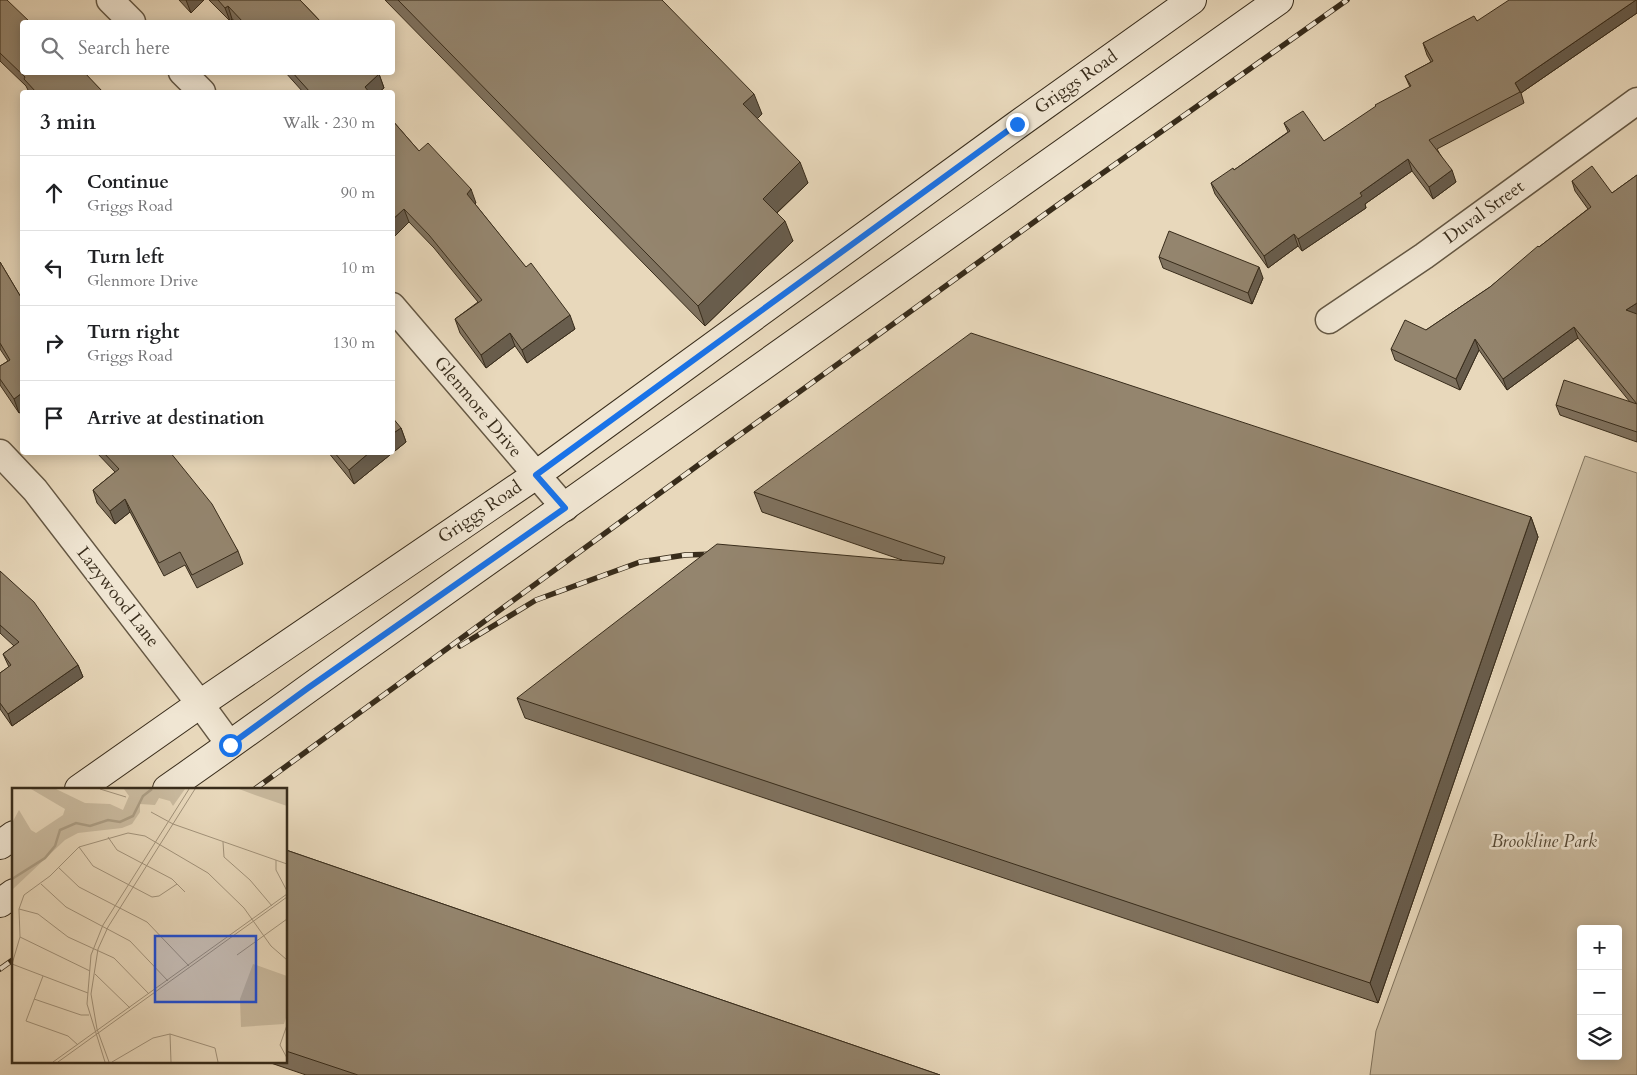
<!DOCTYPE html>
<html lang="en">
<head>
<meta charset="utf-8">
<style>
  body { margin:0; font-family:Cardo,serif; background:#f6f6f6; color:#202124 }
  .controls { position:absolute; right:15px; bottom:15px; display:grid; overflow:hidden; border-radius:5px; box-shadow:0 2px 12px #0003 }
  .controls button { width:45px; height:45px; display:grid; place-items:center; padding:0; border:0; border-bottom:1px solid #e0e0e0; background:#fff; color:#202124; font:25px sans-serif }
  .stop { position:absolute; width:15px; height:15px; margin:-11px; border:4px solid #1a73e8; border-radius:50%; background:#fff }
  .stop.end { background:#1a73e8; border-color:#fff; box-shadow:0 1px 5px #0008 }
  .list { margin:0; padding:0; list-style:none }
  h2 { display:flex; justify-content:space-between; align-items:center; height:65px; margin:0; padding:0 20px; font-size:21px }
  h2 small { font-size:16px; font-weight:400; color:#757577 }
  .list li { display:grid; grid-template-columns:32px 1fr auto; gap:15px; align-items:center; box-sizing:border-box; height:75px; padding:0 20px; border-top:1px solid #e0e0e0 }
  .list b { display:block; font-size:19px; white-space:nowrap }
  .list p { margin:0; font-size:16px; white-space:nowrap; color:#757577 }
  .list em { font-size:16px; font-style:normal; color:#757577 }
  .icon { flex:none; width:28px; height:28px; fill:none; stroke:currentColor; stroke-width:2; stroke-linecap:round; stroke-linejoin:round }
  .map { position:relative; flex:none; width:1637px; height:1075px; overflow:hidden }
  .search { position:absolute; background:#fff; box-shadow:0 2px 12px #0003; left:20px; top:20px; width:375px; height:55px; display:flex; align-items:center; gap:12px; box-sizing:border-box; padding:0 18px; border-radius:5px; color:#757577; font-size:19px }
  .panel { position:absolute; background:#fff; box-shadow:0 2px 12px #0003; left:20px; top:90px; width:375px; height:365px; border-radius:5px }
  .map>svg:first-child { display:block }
</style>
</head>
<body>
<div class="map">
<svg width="1637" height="1075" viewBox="0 0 1637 1075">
  <rect width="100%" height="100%" fill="#e8d8bb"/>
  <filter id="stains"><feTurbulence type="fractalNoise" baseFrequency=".004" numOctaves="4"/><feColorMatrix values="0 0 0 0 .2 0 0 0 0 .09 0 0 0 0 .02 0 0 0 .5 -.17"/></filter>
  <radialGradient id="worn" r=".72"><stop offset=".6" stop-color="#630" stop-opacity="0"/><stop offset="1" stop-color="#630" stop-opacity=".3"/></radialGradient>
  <path fill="#cabba0" stroke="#81745e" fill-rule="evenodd" d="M1585,456L1637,473V1075H1370L1376,1031ZM1581,929H1618V1056H1581Z"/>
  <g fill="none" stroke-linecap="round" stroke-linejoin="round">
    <defs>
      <g id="street">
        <polyline points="110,0 132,22"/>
        <polyline points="182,72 202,92"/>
        <polyline points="392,306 565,508"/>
        <polyline points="1329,320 1424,256 1637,101"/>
        <polyline points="0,453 35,490 200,704 230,745"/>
      </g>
      <g id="secondary">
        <polyline points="79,789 200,704 536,475 1017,125 1192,0"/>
        <path d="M167,789C238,740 308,688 379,638C680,427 979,213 1279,0"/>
        <polyline points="0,845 14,835"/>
        <polyline points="0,903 14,893"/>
      </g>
    </defs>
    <use href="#street" stroke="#645743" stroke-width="29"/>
    <use href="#secondary" stroke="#382c1b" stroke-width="30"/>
    <use href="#street" stroke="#f0e6d3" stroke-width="26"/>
    <use href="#secondary" stroke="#f0e6d3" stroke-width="28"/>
    <defs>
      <g id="rail">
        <polyline points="460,646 536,600 640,562 685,555 717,554"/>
        <polyline points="255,789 712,455 1052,209 1347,0"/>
        <polyline points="0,969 14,959"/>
      </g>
    </defs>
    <use href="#rail" stroke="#382c1b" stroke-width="5.5"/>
    <use href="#rail" stroke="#f0e6d3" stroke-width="4" stroke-dasharray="11" stroke-linecap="butt"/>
  </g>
  <g fill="#7f725f" stroke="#382c1b">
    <polygon points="0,0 30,22 103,92 29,92 26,86 0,61"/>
    <polygon points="179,0 204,0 191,13"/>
    <polygon points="209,0 300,0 321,22 236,22 232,19 230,21"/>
    <polygon points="385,0 662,0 762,114 757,118 808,183 777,213 793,241 705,326"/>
    <polygon points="1637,13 1521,93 1524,103 1437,149 1456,182 1433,199 1412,171 1365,204 1366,208 1302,251 1298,246 1268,268 1215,194 1211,183 1234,170 1288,132 1284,123 1324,141 1410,87 1405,76 1431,62 1427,55 1423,43 1477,21"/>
    <polygon points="285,72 378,72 379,74 384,88 379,92 303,92"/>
    <polygon points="392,120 419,151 476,203 475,204 575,329 527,363 515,346 486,368 460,333 455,319 478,302 434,248 409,222 393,238 392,237"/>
    <polygon points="1637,175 1637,442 1560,415 1556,405 1630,402 1578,338 1507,390 1479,350 1460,390 1395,360 1391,349 1426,330 1490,287 1539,247 1588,209 1575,191 1572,181 1612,193"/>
    <polygon points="1159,257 1263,278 1252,304 1163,268"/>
    <polygon points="0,262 22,299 22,411 19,413 0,385 0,366 8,361 0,349"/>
    <polygon points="401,428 406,442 354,484 328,452 392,452"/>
    <polygon points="96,452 170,452 238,551 243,564 197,588 185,565 164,576 130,512 115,524 97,503 93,490 115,472"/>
    <polygon points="754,492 1531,517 1538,537 1378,1003 525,718 517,698 902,560 762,512"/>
    <polygon points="0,571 78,665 83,677 12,726 0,709 0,673 9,667 3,654 14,646 0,633"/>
    <polygon points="286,850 940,1075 306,1075 265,1061 286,1061"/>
  </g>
  <g fill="#685d4d" stroke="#382c1b">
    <polygon points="186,0 204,0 191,13"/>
    <polygon points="1636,0 1637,0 1637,13 1521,93 1515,83"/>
    <polygon points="228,6 232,19 230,21 225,8"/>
    <polygon points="379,74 384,88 379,92 367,92 365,87"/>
    <polygon points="754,94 762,114 751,125 743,104"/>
    <polygon points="1408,159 1412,171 1365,204 1366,208 1302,251 1298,239 1360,193"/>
    <polygon points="800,162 808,183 770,219 763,199"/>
    <polygon points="1452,170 1456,182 1433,199 1429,187"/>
    <polygon points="471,189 476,203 471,207 467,194"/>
    <polygon points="404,209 409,222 393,238 392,220"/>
    <polygon points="785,221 793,241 705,326 698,306"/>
    <polygon points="1294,234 1298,246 1268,268 1264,256"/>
    <polygon points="1259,267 1263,278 1252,304 1248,293"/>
    <polygon points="1637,303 1637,316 1626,310"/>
    <polygon points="570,315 575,329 527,363 522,350"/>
    <polygon points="1574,327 1578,338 1507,390 1503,379"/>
    <polygon points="510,333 515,346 486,368 481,355"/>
    <polygon points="1475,339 1479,350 1460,390 1456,379"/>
    <polygon points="22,393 22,411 19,413 14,399"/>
    <polygon points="401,428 406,442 354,484 349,470 370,452 392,452 392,434"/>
    <polygon points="125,499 130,512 115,524 110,511"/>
    <polygon points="1531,517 1538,537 1378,1003 1370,983"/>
    <polygon points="78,665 83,677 12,726 8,714"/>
  </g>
  <g fill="#94856e" stroke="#382c1b">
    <polygon points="0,0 7,0 30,22 22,22 22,72 84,72 103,92 36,92 24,79 25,77 0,53"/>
    <polygon points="218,0 300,0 320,21 319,22 243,22 228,6 225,8"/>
    <polygon points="398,0 662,0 754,94 743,104 800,162 763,199 785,221 698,306"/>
    <polygon points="1509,0 1636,0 1515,83 1520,92 1429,140 1452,170 1429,187 1408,159 1360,193 1362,196 1298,239 1294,234 1264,256 1211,183 1233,168 1234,170 1290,131 1284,123 1303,111 1324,141 1376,106 1375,105 1411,86 1405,76 1433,61 1423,43 1474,16 1477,21"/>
    <polygon points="292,72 378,72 379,74 365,87 369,92 310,92"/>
    <polygon points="392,120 419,151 428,143 471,189 467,194 526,267 531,263 570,315 522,350 510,333 481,355 455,319 482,300 429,235 404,209 392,220"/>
    <polygon points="1592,166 1612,193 1637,175 1637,303 1626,310 1637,314 1637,432 1556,405 1564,380 1637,404 1574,327 1503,379 1475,339 1456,379 1391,349 1405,320 1426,330 1490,287 1538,246 1539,247 1591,207 1572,181"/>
    <polygon points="1169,231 1259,267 1248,293 1159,257"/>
    <polygon points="0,262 22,299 22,393 14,399 0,379 0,366 10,360 0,343"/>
    <polygon points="971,333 1531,517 1370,983 517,698 717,544 943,564 945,557 754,492"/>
    <polygon points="392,417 401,428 392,434"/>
    <polygon points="103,452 170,452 212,504 238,551 192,575 180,552 159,563 125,499 110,511 93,490 119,469"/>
    <polygon points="334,452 370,452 349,470"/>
    <polygon points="0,571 34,602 78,665 8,714 0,703 0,673 11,665 3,654 19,642 0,625"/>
    <polygon points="286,850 940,1075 358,1075 286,1051"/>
  </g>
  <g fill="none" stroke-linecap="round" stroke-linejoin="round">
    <polyline stroke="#1a73e8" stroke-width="6" points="230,745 308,688 565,508 536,475 1017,124"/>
  </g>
  <g text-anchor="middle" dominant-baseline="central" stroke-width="5" stroke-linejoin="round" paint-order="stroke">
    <g font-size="18" fill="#382c1b" stroke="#f0e6d3">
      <text transform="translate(1076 82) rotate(-35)">Griggs Road</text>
      <text transform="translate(1484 212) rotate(-36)">Duval Street</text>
      <text transform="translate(478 407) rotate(50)">Glenmore Drive</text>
      <text transform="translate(480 512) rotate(-34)">Griggs Road</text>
      <text transform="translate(118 597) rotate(52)">Lazywood Lane</text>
    </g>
    <g font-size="18" font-style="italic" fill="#554936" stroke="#f0e6d3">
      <text x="1544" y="841">Brookline Park</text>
    </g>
  </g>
  <g transform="translate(12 788)">
    <rect width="275" height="275" fill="#e8d8bb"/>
    <path d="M19,1H44L73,15L98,16L111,22L117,8L112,1H173L161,18L158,13L147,10L143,17L128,16V24L120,36L110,40L66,45L53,52L0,102V35L7,22L19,42L24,45L51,27L53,21ZM227,1H275V18L243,7ZM241,176L275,188V227L272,236L229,239L228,211Z" fill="#cabba0"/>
    <path fill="none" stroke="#ac9e85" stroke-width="2.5" d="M0,91L33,70L43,58L48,42L64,35L78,38L96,32L108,34L121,28L131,8L140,1"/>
    <path fill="none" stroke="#a2937b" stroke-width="1" d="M88,1L114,9M139,24L161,36L275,76M96,49L105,62L160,91L173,104M211,54L212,69L238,92L260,118M67,59L81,78L140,109L147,108L165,96M264,72V82L275,103M46,79L67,99L135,134L177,178M29,96L54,119L118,153L156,193M7,121L26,126L56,149L102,170L137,206M8,149L78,183M225,167L275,131M0,176L8,149L7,121L12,107L38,88L67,59L116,45L133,48L196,85L232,120L259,158L275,172M0,176L76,205M83,186L118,220M31,188L14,233L56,248L66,257M22,211L69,227H77M275,237L268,257L275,270M158,246L159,274M41,274L275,106M46,274L275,109M93,274L75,216L79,167L91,137L177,1M97,274L85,241L79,206L86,161L96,139L183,1M100,274L141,250L158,246L203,260L206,274"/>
    <path fill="#1d4ed8" fill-opacity="0.15" stroke="#1d4ed8" stroke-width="2.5" d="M143,148H244V214H143Z"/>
    <rect width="275" height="275" fill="none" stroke="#382c1b" stroke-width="2.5"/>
  </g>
  <rect width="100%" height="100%" filter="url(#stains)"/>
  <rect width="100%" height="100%" fill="url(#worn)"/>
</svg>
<div class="controls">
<button>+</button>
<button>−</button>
<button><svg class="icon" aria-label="layers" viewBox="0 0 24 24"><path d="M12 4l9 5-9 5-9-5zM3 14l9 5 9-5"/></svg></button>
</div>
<div class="stop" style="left:230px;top:745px"></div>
<div class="stop end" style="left:1017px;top:124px"></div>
<div class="search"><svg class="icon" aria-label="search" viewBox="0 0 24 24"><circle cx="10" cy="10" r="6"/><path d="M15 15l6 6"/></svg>Search here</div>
<section class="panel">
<h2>3 min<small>Walk · 230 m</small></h2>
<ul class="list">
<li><svg class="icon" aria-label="ahead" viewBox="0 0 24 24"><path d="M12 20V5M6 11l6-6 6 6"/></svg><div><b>Continue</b><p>Griggs Road</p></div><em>90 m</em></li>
<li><svg class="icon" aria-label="left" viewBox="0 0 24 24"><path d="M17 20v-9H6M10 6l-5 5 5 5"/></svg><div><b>Turn left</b><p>Glenmore Drive</p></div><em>10 m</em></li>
<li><svg class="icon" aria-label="right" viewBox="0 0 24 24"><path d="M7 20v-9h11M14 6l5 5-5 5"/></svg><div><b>Turn right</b><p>Griggs Road</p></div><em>130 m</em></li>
<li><svg class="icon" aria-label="arrive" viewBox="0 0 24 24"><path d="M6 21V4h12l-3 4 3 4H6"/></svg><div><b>Arrive at destination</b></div></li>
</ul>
</section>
</div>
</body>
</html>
